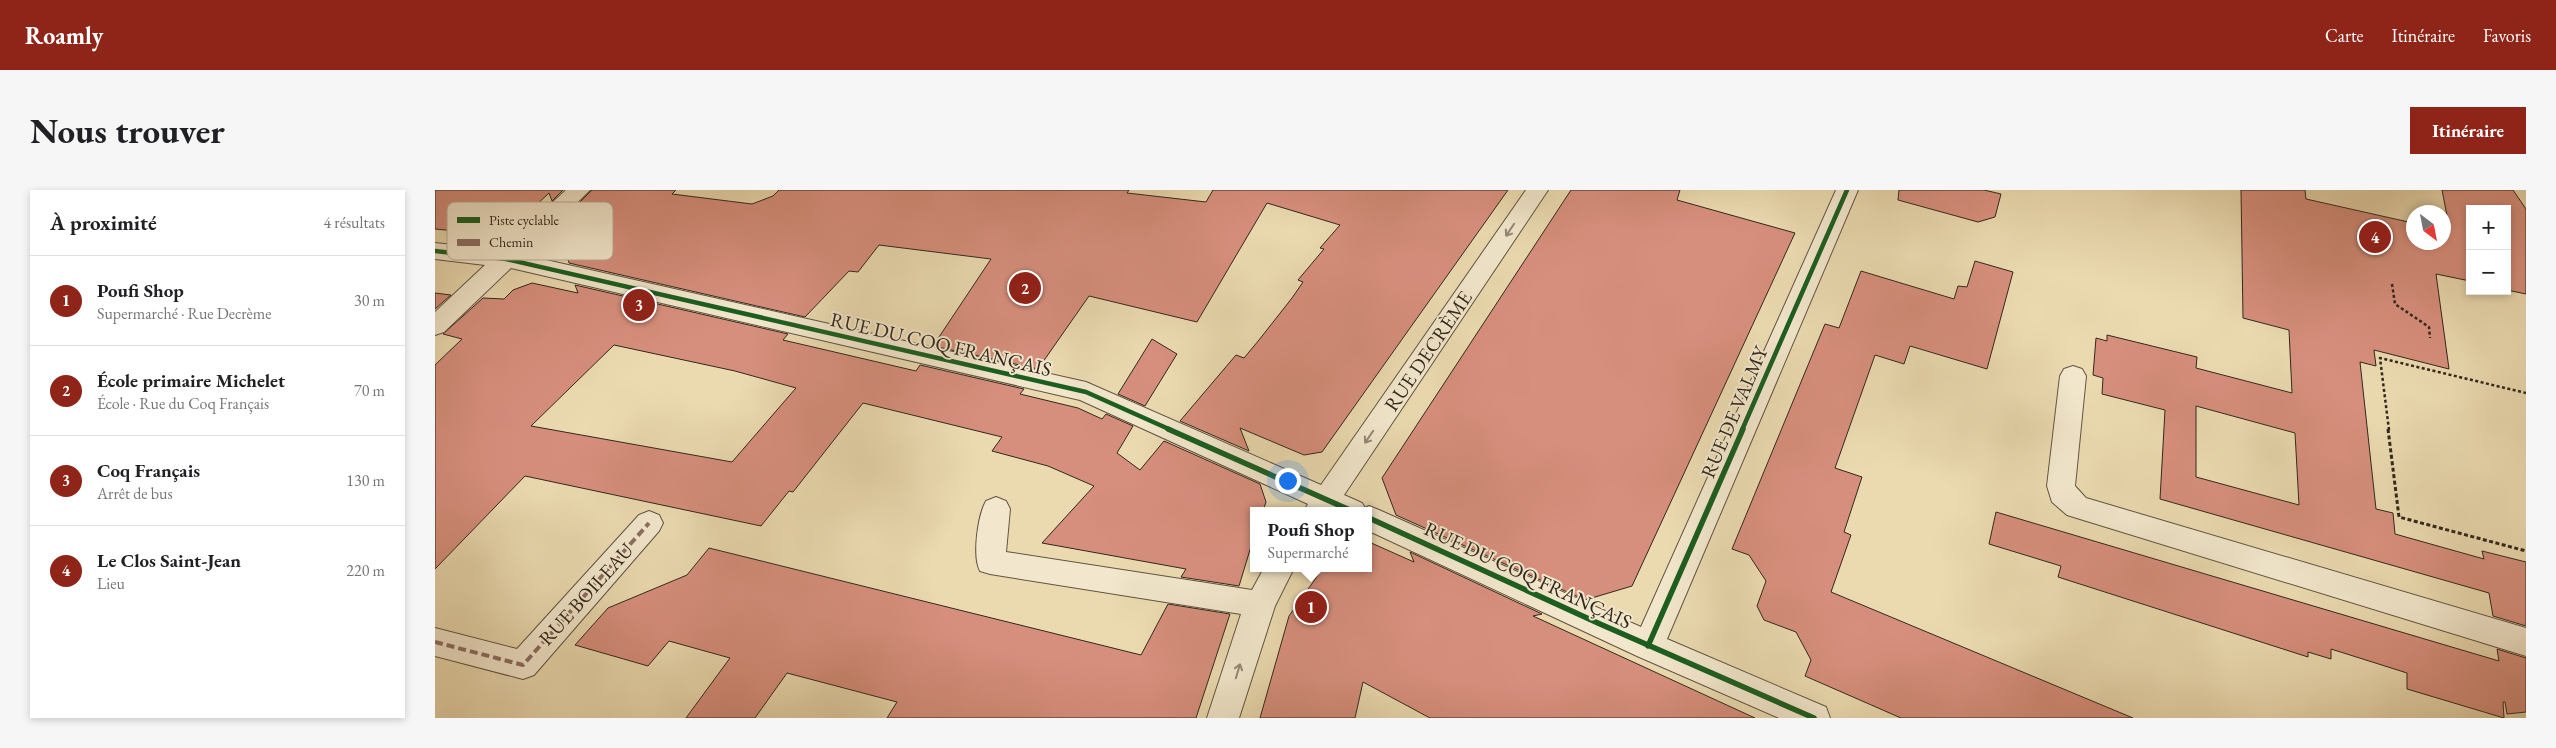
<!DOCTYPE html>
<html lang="fr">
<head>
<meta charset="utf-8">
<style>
  body { margin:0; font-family:"EB Garamond",serif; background:#f6f6f6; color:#202124 }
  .controls { position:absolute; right:15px; top:15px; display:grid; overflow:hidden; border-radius:0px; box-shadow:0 2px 8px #0003 }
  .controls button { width:45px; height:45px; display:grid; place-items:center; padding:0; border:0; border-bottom:1px solid #e0e0e0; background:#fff; color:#202124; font:25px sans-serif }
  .compass { position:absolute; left:1971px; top:15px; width:45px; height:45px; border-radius:50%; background:#fff; box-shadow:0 2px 8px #0003; rotate:148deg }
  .you { position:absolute; left:852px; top:290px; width:18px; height:18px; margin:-12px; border:4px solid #fff; border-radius:50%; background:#1a73e8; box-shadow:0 0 0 8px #1a73e833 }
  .badge { display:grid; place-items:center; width:32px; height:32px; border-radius:50%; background:#8f2418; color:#fff; font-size:16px; font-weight:700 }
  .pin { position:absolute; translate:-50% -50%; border:2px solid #fff; box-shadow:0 1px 5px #0006 }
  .popup { position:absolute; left:815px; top:317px; width:122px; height:65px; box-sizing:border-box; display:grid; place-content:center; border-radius:0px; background:#fff; filter:drop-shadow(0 1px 4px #0005); font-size:16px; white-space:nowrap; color:#757577 }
  .popup b { font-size:19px; color:#202124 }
  .popup::after { content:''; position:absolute; left:50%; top:100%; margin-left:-10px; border:10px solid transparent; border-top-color:#fff }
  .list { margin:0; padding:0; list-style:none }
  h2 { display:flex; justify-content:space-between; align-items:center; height:65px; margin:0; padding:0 20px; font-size:21px }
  h2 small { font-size:16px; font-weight:400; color:#757577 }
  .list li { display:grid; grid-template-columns:32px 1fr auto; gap:15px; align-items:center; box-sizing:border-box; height:90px; padding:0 20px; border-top:1px solid #e0e0e0 }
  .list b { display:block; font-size:19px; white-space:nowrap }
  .list p { margin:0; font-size:16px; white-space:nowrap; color:#757577 }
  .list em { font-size:16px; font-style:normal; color:#757577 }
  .map { position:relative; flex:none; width:2091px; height:528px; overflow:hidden; border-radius:0px }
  header { display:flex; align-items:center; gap:30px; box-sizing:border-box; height:70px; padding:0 25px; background:#8f2418; color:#fff }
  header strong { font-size:24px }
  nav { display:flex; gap:28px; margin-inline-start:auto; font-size:18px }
  .intro { display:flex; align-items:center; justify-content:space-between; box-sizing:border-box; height:120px; padding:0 30px }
  h1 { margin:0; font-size:35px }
  .button { padding:12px 22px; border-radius:0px; background:#8f2418; color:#fff; font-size:18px; font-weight:700 }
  main { display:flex; gap:30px; padding:0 30px }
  aside { flex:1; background:#fff; border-radius:0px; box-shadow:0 2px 8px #0003 }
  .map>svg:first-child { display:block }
</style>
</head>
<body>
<header>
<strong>Roamly</strong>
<nav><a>Carte</a><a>Itinéraire</a><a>Favoris</a></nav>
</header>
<div class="intro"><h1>Nous trouver</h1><a class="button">Itinéraire</a></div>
<main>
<aside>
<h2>À proximité<small>4 résultats</small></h2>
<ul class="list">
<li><span class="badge">1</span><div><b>Poufi Shop</b><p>Supermarché · Rue Decrème</p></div><em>30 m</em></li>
<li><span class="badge">2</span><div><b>École primaire Michelet</b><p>École · Rue du Coq Français</p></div><em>70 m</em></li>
<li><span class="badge">3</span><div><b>Coq Français</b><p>Arrêt de bus</p></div><em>130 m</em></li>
<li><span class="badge">4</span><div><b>Le Clos Saint-Jean</b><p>Lieu</p></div><em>220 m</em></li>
</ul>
</aside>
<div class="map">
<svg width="2091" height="528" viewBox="0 0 2091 528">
  <rect width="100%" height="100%" fill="#ebdab0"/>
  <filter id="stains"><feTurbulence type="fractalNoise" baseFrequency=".004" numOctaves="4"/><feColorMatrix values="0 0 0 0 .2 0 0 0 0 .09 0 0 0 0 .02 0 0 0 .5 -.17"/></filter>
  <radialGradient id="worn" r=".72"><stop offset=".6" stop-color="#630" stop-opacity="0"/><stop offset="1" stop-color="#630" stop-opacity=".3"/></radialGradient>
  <g fill="#d78f7d" stroke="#31281d" fill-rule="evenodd">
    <polygon points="0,0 128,0 117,11 114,3 81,34 53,44 0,39"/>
    <polygon points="157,0 241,0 237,4 317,14 338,6 344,0 694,0 692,3 771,12 778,0 1073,0 887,262 869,265 805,238 814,261 745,231 801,165 809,168 824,150 857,108 868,92 863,90 889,59 885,58 905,35 832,13 762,132 654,106 603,179 498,156 556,69 444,55 423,82 414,81 370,127 134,73 123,34"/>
    <polygon points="1136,0 1245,0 1242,10 1360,43 1197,396 1150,410 961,325 947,288"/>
    <polygon points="1464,0 1549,0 1566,4 1560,27 1543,32 1463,10"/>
    <path d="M1806,0H1870L1871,9L1978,33V52H2008V39L2015,41L2007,0H2078L2091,19V104L2072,100V19H2035V91L2001,84L2014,179L1939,160L1941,176L1925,172L1941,319L1958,323L1960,344L2049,369L2047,361L2091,372V436L2058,426L2054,403L1725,309L1730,220L1667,204L1668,188L1658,185L1661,148L1672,151V145L1762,167L1761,178L1857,203L1854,140L1808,128ZM1761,216L1860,243L1864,315L1761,287Z"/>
    <polygon points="1540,71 1578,82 1552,179 1475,156 1469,174 1440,165 1400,278 1427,287 1409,342 1416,345 1396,402 1698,528 1466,528 1370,486 1376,470 1361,442 1329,430 1322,416 1331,391 1314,365 1297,359 1390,134 1404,138 1426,81 1519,109 1523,96 1532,97"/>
    <path d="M97,93L143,103L140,95L353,144L348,150L481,181L485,175L589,199L585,204L643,218L667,229L671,224L698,236L682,263L705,280L729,251L825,294L831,312L828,321H818V350L804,396L746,387L751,379L607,353L659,296L613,276L557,261L567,247L428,213L358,302L354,301L326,336L90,286L0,379V175L27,149L8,144L48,108L69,109L78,100ZM179,155L300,181L361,198L297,272L96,236Z"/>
    <polygon points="0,103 16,105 0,119"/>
    <polygon points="717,149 742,164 710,216 683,204"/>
    <polygon points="1561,322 2064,471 2062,459 2091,468 2091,522 2072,524 2070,512 2068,512 2069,528 1972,499 1972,483 1896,459 1896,469 1873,462 1873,467 1623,387 1626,376 1554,354"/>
    <polygon points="934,352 979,372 975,362 1107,424 1098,426 1320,528 995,528 928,492 920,528 825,528 854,426 888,378 934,378"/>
    <polygon points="274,358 706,465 733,414 795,424 761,528 452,528 462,512 352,483 320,528 251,528 295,468 234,451 213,476 140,455 173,418 252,385"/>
  </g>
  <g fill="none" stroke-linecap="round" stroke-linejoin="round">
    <defs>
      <g id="minor">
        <polygon points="131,0 155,0 89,65 651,192 886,295 1091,0 1113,0 909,305 927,313 930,318 934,316 944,320 1206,437 1401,0 1423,0 1232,449 1391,517 1395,528 1344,528 1202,466 934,341 934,321 869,321 873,314 645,210 76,78 9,142 0,145 0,122 50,75 0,69 0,53 66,60"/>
        <polygon points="1638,176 1647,179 1651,186 1640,296 1651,308 2091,438 2091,466 1632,325 1617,312 1612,296 1625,186 1629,179"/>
        <path d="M561,307L571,311L575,319L571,362L817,400L829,378H859L840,416L804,528H772L806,424L555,384L545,381C537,366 543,325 551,311Z"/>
        <polygon points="214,321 224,325 228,333 224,341 99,485 88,489 0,466 0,438 82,459 204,325"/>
      </g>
    </defs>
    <use href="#minor" stroke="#605442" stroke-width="2"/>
    <g stroke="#31281d" stroke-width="2.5" stroke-dasharray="3 2.5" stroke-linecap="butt">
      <polyline points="1957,94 1960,114 1994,137 1995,148"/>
      <polyline points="1954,240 1945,168 2091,203"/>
    </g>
    <polyline stroke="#31281d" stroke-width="3" stroke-dasharray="4 2.5" stroke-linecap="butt" points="1953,239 1964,327 2091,361"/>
    <use href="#minor" fill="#f2e7cc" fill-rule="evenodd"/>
    <polyline stroke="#8d6e63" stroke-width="4" stroke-dasharray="8 4" stroke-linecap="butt" points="0,452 88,475 214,333"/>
    <defs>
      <g id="cycleway-far1">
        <polyline points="0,61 71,69 651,202 736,240"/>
        <polyline points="1307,240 1412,0"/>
      </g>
      <g id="cycleway">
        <polyline points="733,239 917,321"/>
        <polyline points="934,328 1165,434 1379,528"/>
        <polyline points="1213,456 1308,239"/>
      </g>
    </defs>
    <use href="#cycleway-far1" stroke="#f2e7cc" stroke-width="7"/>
    <use href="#cycleway" stroke="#f2e7cc" stroke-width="9"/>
    <use href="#cycleway-far1" stroke="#1b5e20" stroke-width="4.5"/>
    <use href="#cycleway" stroke="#1b5e20" stroke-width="5.5"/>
  </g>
  <defs><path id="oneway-shaft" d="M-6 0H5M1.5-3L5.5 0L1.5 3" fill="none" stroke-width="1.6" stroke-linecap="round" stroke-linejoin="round" transform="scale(1.25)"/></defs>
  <g stroke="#928874">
    <use href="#oneway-shaft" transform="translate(1075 40) rotate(124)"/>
    <use href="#oneway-shaft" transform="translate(934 247) rotate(124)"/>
    <use href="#oneway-shaft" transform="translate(803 481) rotate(-73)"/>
  </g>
  <g text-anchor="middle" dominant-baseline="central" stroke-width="4" stroke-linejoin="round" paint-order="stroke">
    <g font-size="20" fill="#31281d" stroke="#f2e7cc">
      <text transform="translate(506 154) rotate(13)">RUE DU COQ FRANÇAIS</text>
      <text transform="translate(993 161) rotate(-56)">RUE DECRÈME</text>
      <text transform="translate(1299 222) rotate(-67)">RUE DE VALMY</text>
      <text transform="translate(1093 385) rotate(25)">RUE DU COQ FRANÇAIS</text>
      <text transform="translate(151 404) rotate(-48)">RUE BOILEAU</text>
    </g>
  </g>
  <rect x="12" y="12" width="166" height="58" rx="8" fill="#f2e7cc" stroke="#b8ae98" stroke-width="1"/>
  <rect x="22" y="27" width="23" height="6" fill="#1b5e20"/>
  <rect x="22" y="49" width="23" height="7" fill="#8d6e63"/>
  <g font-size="14" fill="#31281d">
    <text x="54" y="35">Piste cyclable</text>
    <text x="54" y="57">Chemin</text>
  </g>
  <rect width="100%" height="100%" filter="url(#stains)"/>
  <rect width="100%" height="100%" fill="url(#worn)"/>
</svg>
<div class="controls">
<button>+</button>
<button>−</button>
</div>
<svg class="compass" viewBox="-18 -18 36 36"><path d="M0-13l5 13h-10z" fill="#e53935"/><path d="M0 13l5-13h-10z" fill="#757577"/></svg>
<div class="you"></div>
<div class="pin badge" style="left:876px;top:417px">1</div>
<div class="popup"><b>Poufi Shop</b>Supermarché</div>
<div class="pin badge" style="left:590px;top:98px">2</div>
<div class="pin badge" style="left:204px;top:115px">3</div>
<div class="pin badge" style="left:1940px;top:47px">4</div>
</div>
</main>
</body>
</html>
